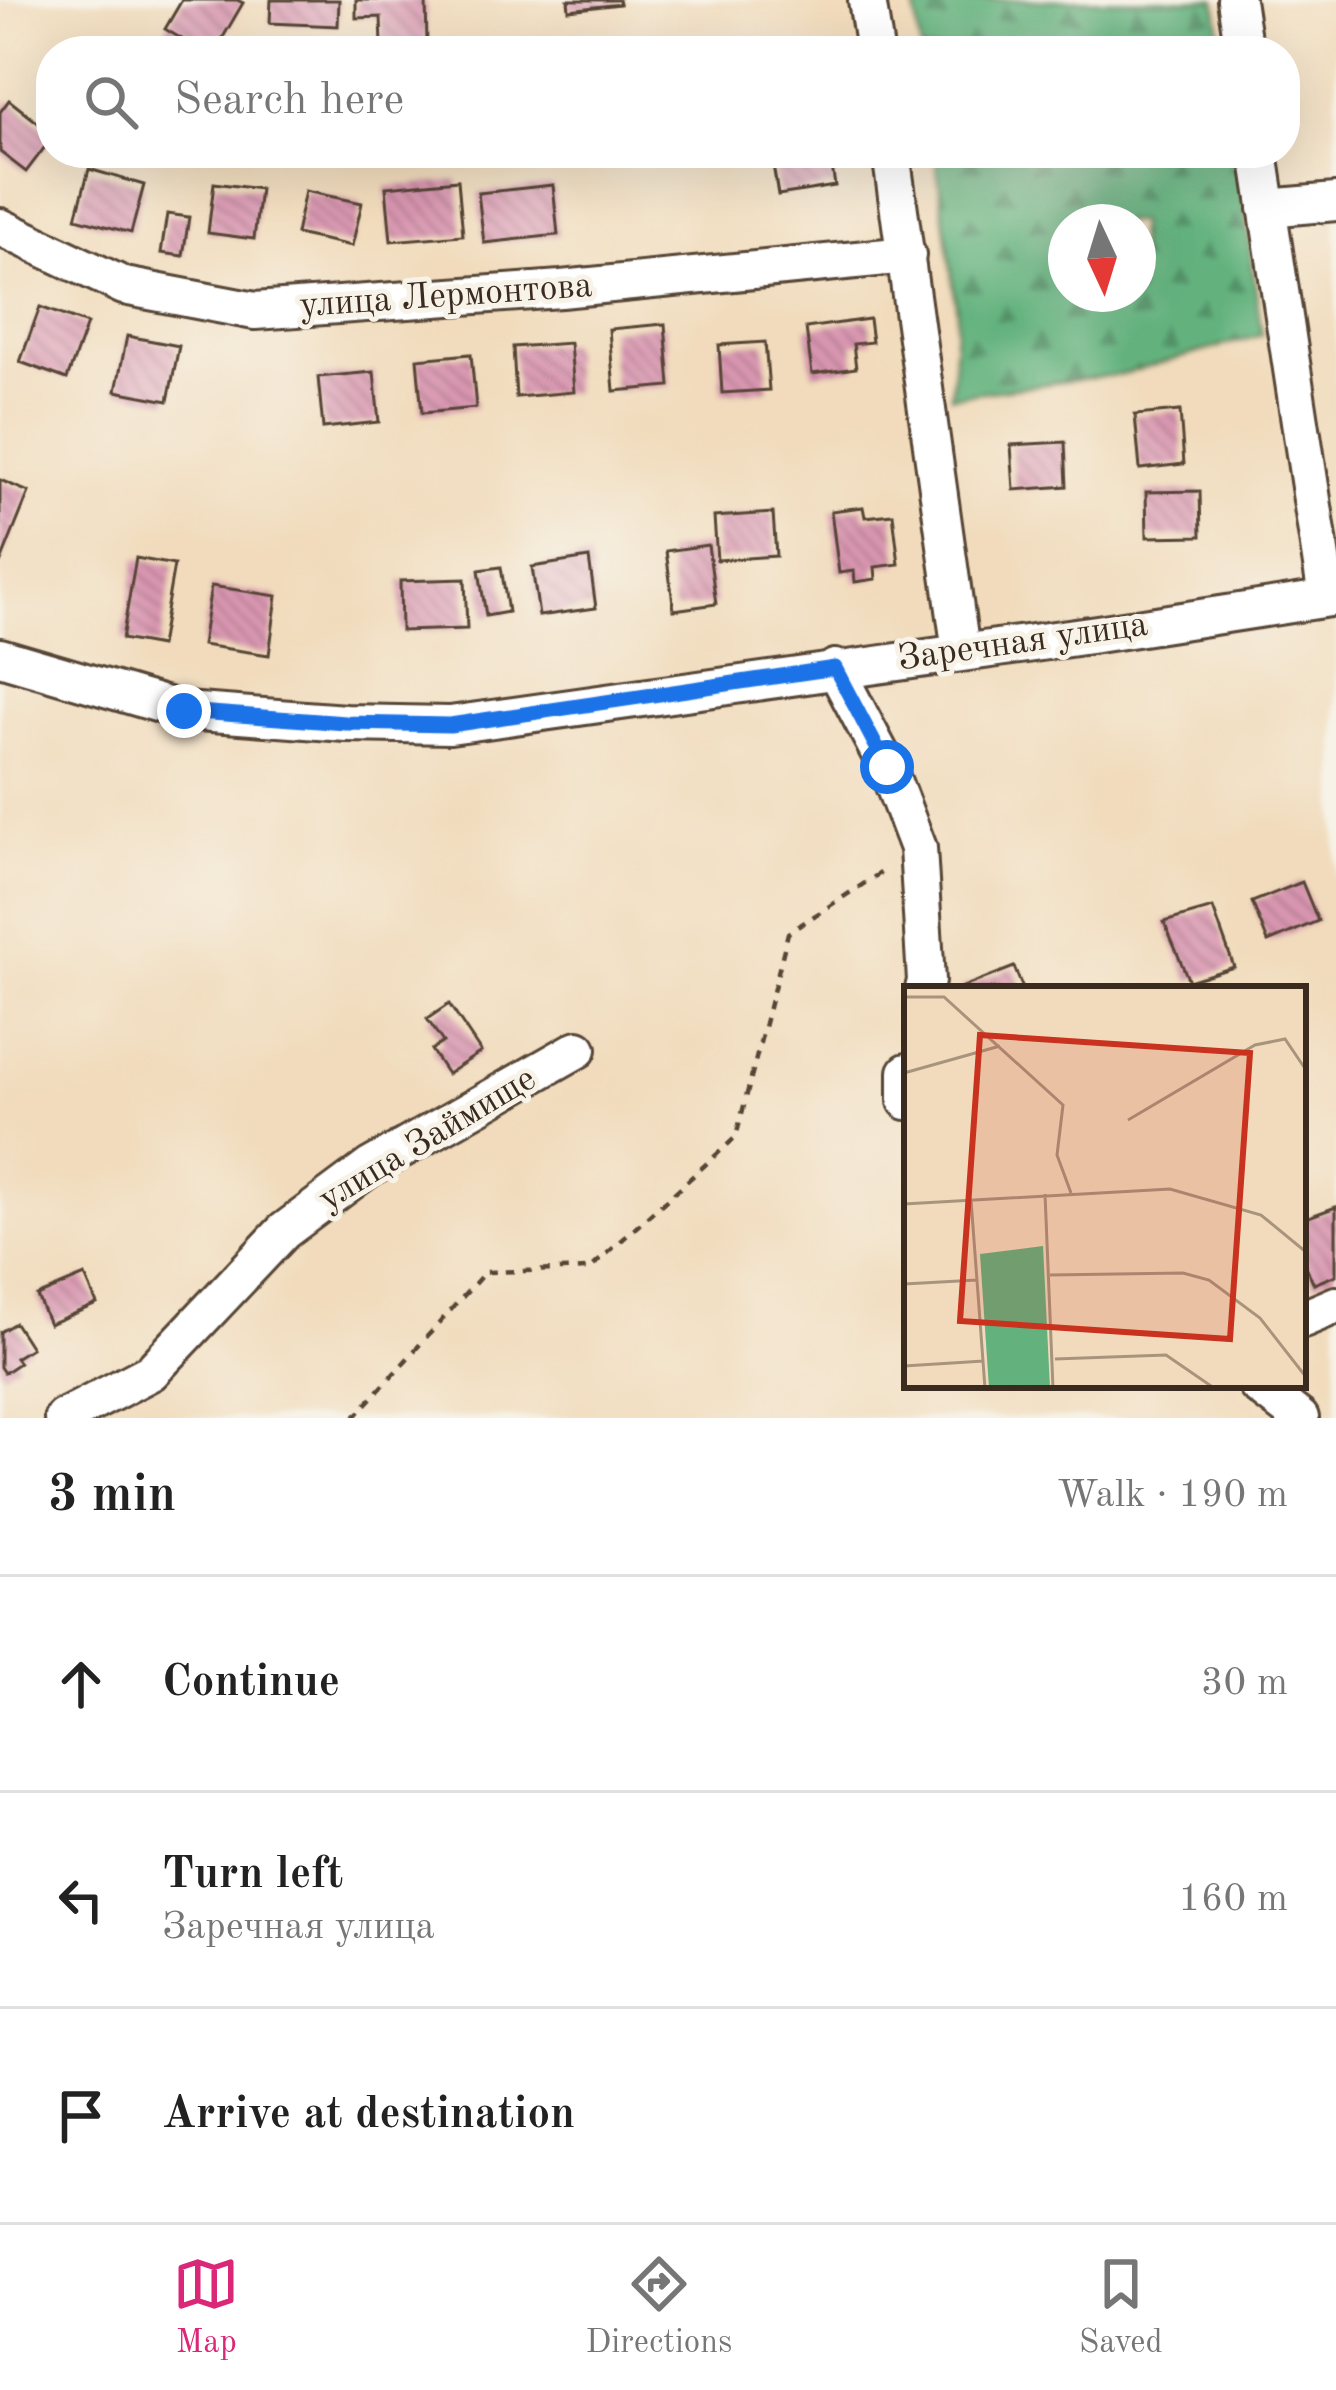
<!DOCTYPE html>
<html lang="en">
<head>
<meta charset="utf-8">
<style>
  body { margin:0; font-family:"Old Standard TT",serif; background:#f6f6f6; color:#222 }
  .compass { position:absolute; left:1048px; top:204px; width:108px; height:108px; border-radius:50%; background:#fff; box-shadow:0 12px 48px #0002; rotate:176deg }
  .stop { position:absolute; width:36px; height:36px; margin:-27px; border:9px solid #1a73e8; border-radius:50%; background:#fff }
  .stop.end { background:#1a73e8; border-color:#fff; box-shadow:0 3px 12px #0008 }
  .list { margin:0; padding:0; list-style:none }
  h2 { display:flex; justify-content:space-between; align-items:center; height:156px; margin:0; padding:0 48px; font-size:51px }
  h2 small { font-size:39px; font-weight:400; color:#767676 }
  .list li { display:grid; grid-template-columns:78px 1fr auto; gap:36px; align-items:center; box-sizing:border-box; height:216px; padding:0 48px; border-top:3px solid #e0e0e0 }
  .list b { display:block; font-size:45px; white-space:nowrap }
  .list p { margin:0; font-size:39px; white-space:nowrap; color:#767676 }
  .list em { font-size:39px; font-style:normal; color:#767676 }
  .icon { flex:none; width:66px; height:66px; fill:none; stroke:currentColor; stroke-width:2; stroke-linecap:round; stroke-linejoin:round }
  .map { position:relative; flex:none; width:1336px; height:1418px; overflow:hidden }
  .search { position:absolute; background:#fff; box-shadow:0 12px 48px #0002; left:36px; right:36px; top:36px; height:132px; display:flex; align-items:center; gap:30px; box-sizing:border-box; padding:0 42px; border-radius:48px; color:#767676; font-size:45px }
  .sheet { height:804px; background:#fff }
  nav { display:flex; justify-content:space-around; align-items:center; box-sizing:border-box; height:168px; border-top:3px solid #e0e0e0; background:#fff; font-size:33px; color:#767676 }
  nav a { display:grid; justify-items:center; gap:6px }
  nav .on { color:#db2777 }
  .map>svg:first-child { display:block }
</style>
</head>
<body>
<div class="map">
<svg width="1336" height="1418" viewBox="0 0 1336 1418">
  <defs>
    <pattern id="forest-firs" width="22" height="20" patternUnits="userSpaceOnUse" patternTransform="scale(3)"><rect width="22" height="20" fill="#63b27e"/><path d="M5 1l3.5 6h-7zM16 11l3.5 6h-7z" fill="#539167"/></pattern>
    <pattern id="building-back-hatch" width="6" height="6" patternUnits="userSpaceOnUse" patternTransform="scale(3)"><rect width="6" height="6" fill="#d996b1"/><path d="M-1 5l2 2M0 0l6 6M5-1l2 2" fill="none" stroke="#b17b8f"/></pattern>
  </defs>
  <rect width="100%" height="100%" fill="#f7f3e8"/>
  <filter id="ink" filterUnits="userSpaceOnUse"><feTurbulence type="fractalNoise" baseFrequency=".00833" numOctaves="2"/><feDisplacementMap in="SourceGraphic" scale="24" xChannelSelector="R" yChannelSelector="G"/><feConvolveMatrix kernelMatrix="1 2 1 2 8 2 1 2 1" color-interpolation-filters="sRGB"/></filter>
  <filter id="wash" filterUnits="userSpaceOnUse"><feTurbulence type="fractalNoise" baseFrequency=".004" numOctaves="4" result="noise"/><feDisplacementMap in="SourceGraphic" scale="48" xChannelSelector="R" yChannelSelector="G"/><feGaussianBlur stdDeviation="2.7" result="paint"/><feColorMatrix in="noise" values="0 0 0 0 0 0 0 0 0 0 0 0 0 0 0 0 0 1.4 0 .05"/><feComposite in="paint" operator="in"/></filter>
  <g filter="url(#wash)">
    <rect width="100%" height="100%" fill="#f1dbbc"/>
    <g fill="url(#forest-firs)" stroke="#4f6e4e" stroke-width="3" fill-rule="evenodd">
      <polygon points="914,0 1216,0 1223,51 921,51"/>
      <path d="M935,153H1237L1262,335L1123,374L951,396L957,312ZM1066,222H1138V294H1066Z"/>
    </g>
    <g id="blocks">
      <g fill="url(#building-back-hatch)">
        <polygon points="182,0 237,0 243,3 215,51 202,51 165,29"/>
        <polygon points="271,0 339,0 338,26 270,23"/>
        <polygon points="356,0 426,0 427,45 382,46 381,17 356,18"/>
        <polygon points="568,0 619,0 620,4 569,10"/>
        <polygon points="9,100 51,133 51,139 26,172 0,152 0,112"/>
        <polygon points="771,153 830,153 835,186 778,195"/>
        <polygon points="89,169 144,185 131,233 76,218"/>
        <polygon points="458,180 463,235 391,241 386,187"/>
        <polygon points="214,183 260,189 254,239 208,233"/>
        <polygon points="553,185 558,235 484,243 478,193"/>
        <polygon points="305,191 362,203 352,246 296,234"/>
        <polygon points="167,214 189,217 183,256 161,253"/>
        <polygon points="40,307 87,324 67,379 20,362"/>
        <polygon points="869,319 872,342 853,344 856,368 812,374 806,328"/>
        <polygon points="665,324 670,386 614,391 609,329"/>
        <polygon points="127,336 179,346 168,401 116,391"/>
        <polygon points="765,342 769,390 722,393 719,345"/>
        <polygon points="570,343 574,392 516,397 513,347"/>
        <polygon points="471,354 476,408 422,413 417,359"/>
        <polygon points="374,372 379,422 323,428 318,377"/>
        <polygon points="1180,411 1184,464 1140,469 1135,415"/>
        <polygon points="1065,442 1067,486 1014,490 1011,445"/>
        <polygon points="0,480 29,492 0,564"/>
        <polygon points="1200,491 1201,536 1147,537 1146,492"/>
        <polygon points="863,507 865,517 893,514 899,564 875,567 876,579 855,582 854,571 839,573 831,511"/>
        <polygon points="773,513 776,556 717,560 714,517"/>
        <polygon points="708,545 716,604 674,610 666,551"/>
        <polygon points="136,558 174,565 160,646 122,639"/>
        <polygon points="589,558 596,608 539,616 532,567"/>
        <polygon points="501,567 508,612 486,616 479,570"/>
        <polygon points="465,579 467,629 401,631 400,581"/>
        <polygon points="211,586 277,596 269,655 202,645"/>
        <polygon points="1302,882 1318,921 1268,942 1252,902"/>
        <polygon points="1213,908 1234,967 1189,981 1164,922"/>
        <polygon points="1014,967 1023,989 958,989"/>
        <polygon points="449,1004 481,1052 447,1074 431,1050 443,1042 427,1019"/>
        <polygon points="1336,1207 1336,1275 1314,1284 1303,1260 1303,1219"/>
        <polygon points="85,1276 97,1304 49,1324 37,1296"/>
        <polygon points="15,1323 31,1348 15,1358 19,1363 4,1373 0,1367 0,1332"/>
      </g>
    </g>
  </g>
  <g filter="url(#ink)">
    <use href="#blocks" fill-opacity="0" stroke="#564536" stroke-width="3"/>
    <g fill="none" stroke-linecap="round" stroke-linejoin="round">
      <defs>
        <g id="minor">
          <polyline points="867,0 875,51"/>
          <polyline points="1236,0 1244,51"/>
          <polyline points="891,153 961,652"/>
          <polyline points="1259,153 1327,598"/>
          <polyline points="1267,208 1336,202"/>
          <polyline points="0,227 124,286 255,311 561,289 907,255"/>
          <polyline points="0,657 184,711 346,723 450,725 1097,634 1336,597"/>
          <polyline points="835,668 887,767 918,848 926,981 924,989"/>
          <polyline points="907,1072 907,1101"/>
          <polyline points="1303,1319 1336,1305"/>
          <polyline points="1257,1385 1300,1418"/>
          <polyline points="63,1418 151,1372 284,1231 370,1167 578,1049"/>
        </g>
      </defs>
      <use href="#minor" stroke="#564536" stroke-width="42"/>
      <polyline stroke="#564536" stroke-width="4.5" stroke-dasharray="9 9" stroke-linecap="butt" points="354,1418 485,1272 590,1269 736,1137 788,933 888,868"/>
      <use href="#minor" stroke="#fff" stroke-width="36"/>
    </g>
  </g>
  <g fill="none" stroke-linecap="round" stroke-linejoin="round" filter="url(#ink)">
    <polyline stroke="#1a73e8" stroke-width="15" points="184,711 346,723 450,725 835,668 887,767"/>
  </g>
  <g text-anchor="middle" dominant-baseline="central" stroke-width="10" stroke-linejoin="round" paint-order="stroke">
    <g font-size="36" fill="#3b2a1e" stroke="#f7f3e8">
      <text transform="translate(446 297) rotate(-4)">улица Лермонтова</text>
      <text transform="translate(1023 643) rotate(-8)">Заречная улица</text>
      <text transform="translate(428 1140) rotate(-31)">улица Займище</text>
    </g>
  </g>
  <g transform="translate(904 986)">
    <rect width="402" height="402" fill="#f1dbbc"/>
    <path d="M139,260L146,402H85L76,268Z" fill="#63b27e"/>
    <path fill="none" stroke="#a8947d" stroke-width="3" d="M0,11H40L159,119L153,169L167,207M0,87L96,60M224,134L351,59L381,53L402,84M141,208L149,402M67,214L81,402M0,218L266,203L357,229L402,266M146,289L279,287L305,294L356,332L402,391M0,298L73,294M151,373L262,369L310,402M0,380L80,375"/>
    <path fill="#c8321e" fill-opacity="0.15" stroke="#c8321e" stroke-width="6" d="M76,49L346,67L326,353L56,335Z"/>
    <rect width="402" height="402" fill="none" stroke="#3b2a1e" stroke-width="6"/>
  </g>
</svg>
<svg class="compass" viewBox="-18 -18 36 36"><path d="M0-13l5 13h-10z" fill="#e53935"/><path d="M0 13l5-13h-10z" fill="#767676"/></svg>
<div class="stop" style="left:887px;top:767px"></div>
<div class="stop end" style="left:184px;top:711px"></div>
<div class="search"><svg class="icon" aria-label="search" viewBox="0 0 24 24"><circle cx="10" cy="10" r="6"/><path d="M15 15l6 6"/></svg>Search here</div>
</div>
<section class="sheet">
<h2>3 min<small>Walk · 190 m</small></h2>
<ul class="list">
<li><svg class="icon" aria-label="ahead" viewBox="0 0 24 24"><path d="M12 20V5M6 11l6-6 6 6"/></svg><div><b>Continue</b></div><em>30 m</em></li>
<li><svg class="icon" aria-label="left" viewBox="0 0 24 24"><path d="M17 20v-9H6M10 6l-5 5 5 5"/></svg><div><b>Turn left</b><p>Заречная улица</p></div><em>160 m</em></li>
<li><svg class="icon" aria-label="arrive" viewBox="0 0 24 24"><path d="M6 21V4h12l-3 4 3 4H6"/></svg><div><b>Arrive at destination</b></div></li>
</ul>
</section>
<nav>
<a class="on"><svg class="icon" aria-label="map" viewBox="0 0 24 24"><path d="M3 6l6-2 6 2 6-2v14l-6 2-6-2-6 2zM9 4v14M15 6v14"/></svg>Map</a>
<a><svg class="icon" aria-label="directions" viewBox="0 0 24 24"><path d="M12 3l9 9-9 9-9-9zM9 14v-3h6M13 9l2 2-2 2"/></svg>Directions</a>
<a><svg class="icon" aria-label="saved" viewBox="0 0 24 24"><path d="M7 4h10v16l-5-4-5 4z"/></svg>Saved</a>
</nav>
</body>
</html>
